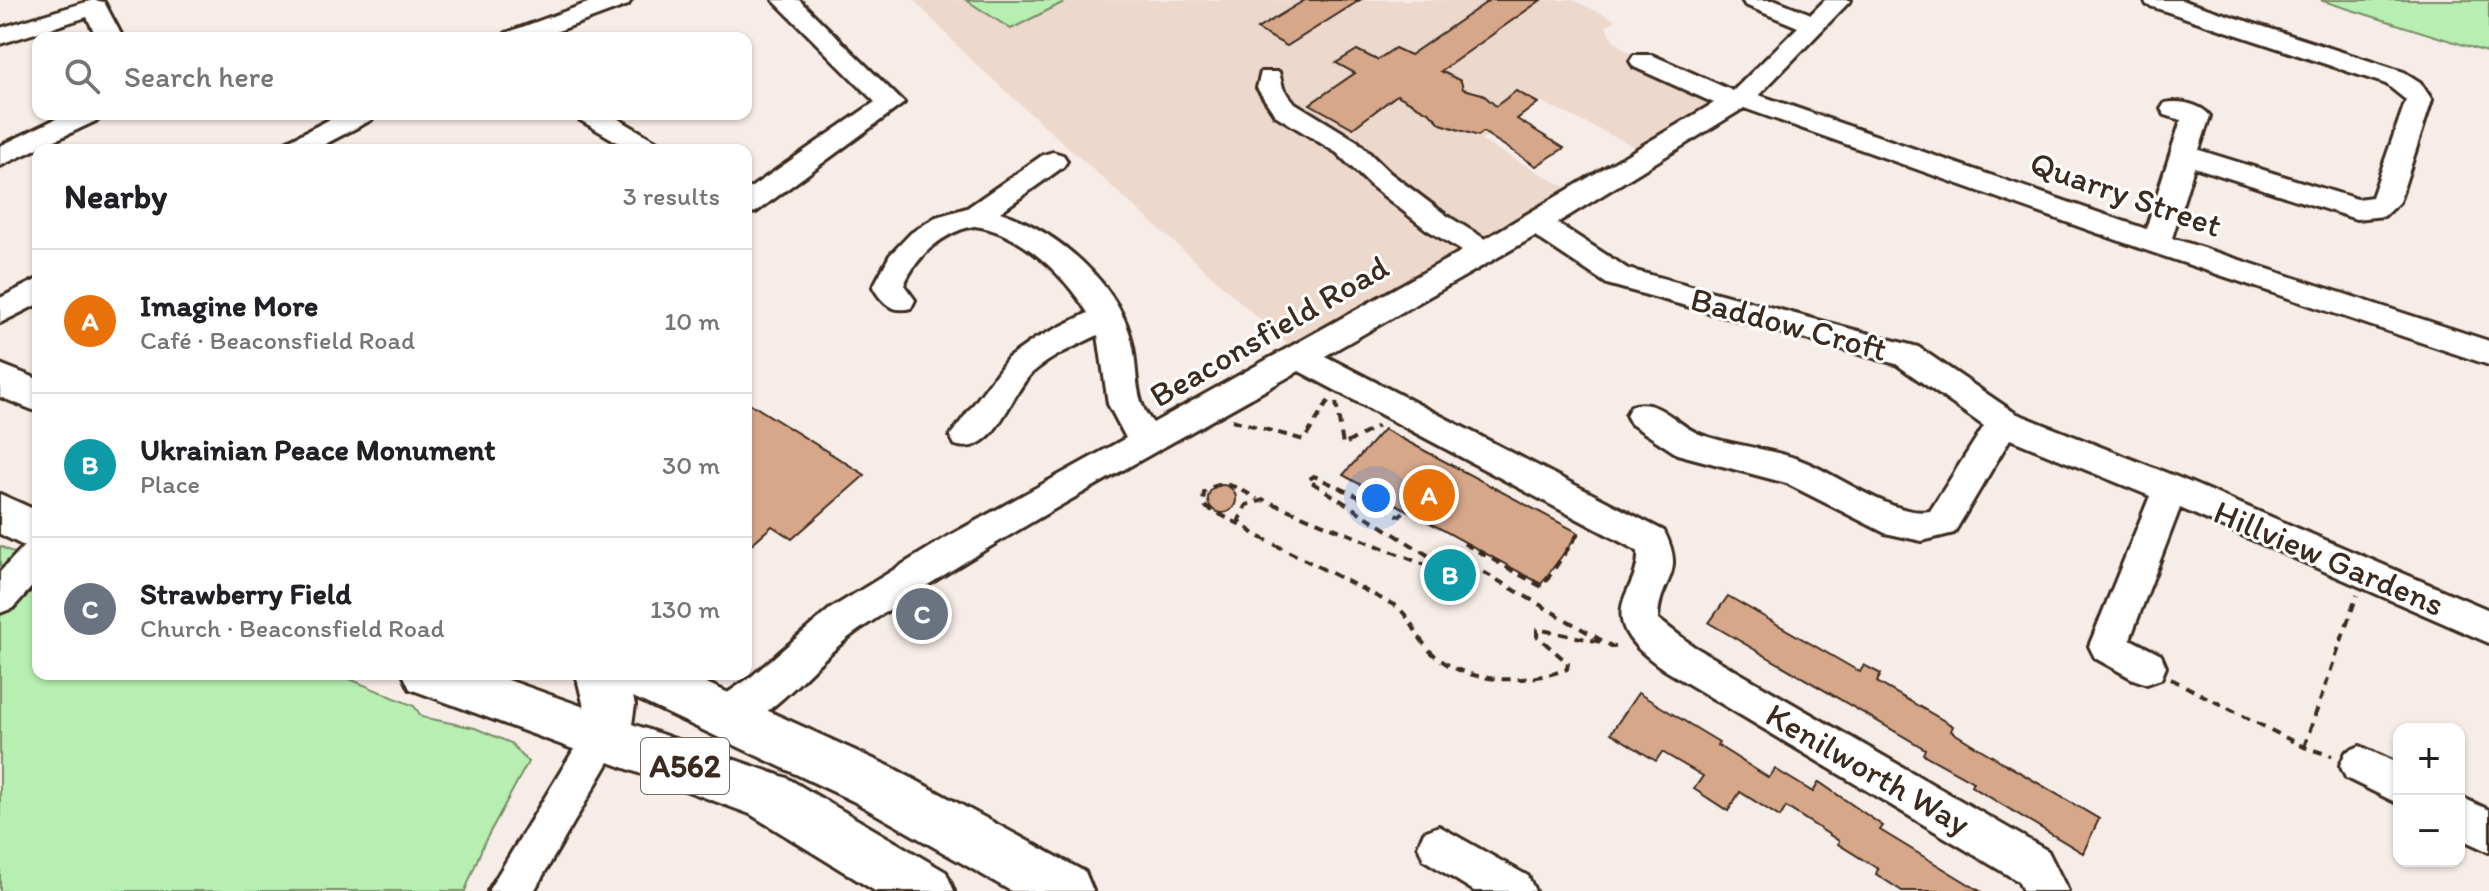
<!DOCTYPE html>
<html lang="en">
<head>
<meta charset="utf-8">
<style>
  body { margin:0; font-family:Itim,sans-serif; background:#f6f6f6; color:#202124 }
  .controls { position:absolute; right:24px; bottom:24px; display:grid; overflow:hidden; border-radius:16px; box-shadow:0 2px 6px #0004 }
  .controls button { width:72px; height:72px; display:grid; place-items:center; padding:0; border:0; border-bottom:2px solid #e0e0e0; background:#fff; color:#202124; font:40px sans-serif }
  .you { position:absolute; left:1376px; top:498px; width:28px; height:28px; margin:-20px; border:6px solid #fff; border-radius:50%; background:#1a73e8; box-shadow:0 0 0 12px #1a73e833 }
  .badge { display:grid; place-items:center; width:52px; height:52px; border-radius:50%; background:#2563eb; color:#fff; font-size:26px; font-weight:700 }
  .pin { position:absolute; translate:-50% -50%; border:4px solid #fff; box-shadow:0 2px 8px #0006 }
  .list { margin:0; padding:0; list-style:none }
  h2 { display:flex; justify-content:space-between; align-items:center; height:104px; margin:0; padding:0 32px; font-size:34px }
  h2 small { font-size:26px; font-weight:400; color:#757577 }
  .list li { display:grid; grid-template-columns:52px 1fr auto; gap:24px; align-items:center; box-sizing:border-box; height:144px; padding:0 32px; border-top:2px solid #e0e0e0 }
  .list b { display:block; font-size:30px; white-space:nowrap }
  .list p { margin:0; font-size:26px; white-space:nowrap; color:#757577 }
  .list em { font-size:26px; font-style:normal; color:#757577 }
  .icon { flex:none; width:44px; height:44px; fill:none; stroke:currentColor; stroke-width:2; stroke-linecap:round; stroke-linejoin:round }
  .map { position:relative; flex:none; width:2489px; height:891px; overflow:hidden }
  .search { position:absolute; background:#fff; box-shadow:0 2px 6px #0004; left:32px; top:32px; width:720px; height:88px; display:flex; align-items:center; gap:20px; box-sizing:border-box; padding:0 28px; border-radius:16px; color:#757577; font-size:30px }
  .panel { position:absolute; background:#fff; box-shadow:0 2px 6px #0004; left:32px; top:144px; width:720px; height:536px; border-radius:16px }
  .map>svg:first-child { display:block }
</style>
</head>
<body>
<div class="map">
<svg width="2489" height="891" viewBox="0 0 2489 891">
  <rect width="100%" height="100%" fill="#f7ede8"/>
  <filter id="ink" filterUnits="userSpaceOnUse"><feTurbulence type="fractalNoise" baseFrequency=".0125" numOctaves="2"/><feDisplacementMap in="SourceGraphic" scale="16" xChannelSelector="R" yChannelSelector="G"/><feConvolveMatrix kernelMatrix="1 2 1 2 8 2 1 2 1" color-interpolation-filters="sRGB"/></filter>
  <g filter="url(#ink)">
    <polygon fill="#edd8cc" points="914,0 1573,0 1616,20 1606,27 1613,39 1625,50 1726,93 1644,151 1542,102 1480,140 1576,193 1297,353 969,58"/>
    <g fill="#b7eeb1" stroke="#798c68" stroke-width="2">
      <polygon points="966,0 1068,0 1011,29"/>
      <polygon points="2321,0 2489,0 2489,53 2323,1"/>
      <polygon points="0,546 38,564 38,674 338,674 414,706 422,717 475,728 511,743 528,762 484,843 465,891 0,891"/>
    </g>
    <g fill="#d7a78a" stroke="#3b2a1e" stroke-width="2">
      <polygon points="1305,0 1360,0 1287,46 1257,29"/>
      <polygon points="1490,0 1541,0 1441,71 1461,81 1463,89 1482,94 1496,106 1516,91 1538,103 1517,119 1564,148 1536,166 1483,132 1478,136 1441,124 1430,113 1397,95 1353,128 1310,104 1355,73 1336,63 1357,50 1377,60 1395,48 1410,55"/>
      <polygon points="746,401 865,475 792,539 772,526 746,549"/>
      <polygon points="1384,429 1579,533 1541,584 1343,475"/>
      <circle cx="1222" cy="499" r="14"/>
      <polygon points="1728,596 1860,672 1864,665 1881,674 1877,682 1953,726 1951,731 1975,746 2099,819 2083,853 1971,786 1973,782 1923,754 1925,749 1709,623"/>
      <polygon points="1638,693 1719,742 1717,745 1769,778 1775,769 1813,792 1819,782 1883,826 1880,830 1980,891 1902,891 1876,874 1878,869 1838,844 1839,841 1786,807 1780,817 1740,792 1728,811 1694,789 1703,776 1662,752 1656,761 1611,733"/>
    </g>
    <g fill="none" stroke-linecap="round" stroke-linejoin="round">
      <defs>
        <g id="minor">
          <polygon points="93,0 104,2 123,38 97,38 87,17 0,44 0,28"/>
          <polygon points="596,0 631,0 628,5 539,38 502,38 506,33"/>
          <polygon points="773,0 799,0 904,103 756,212 746,214 746,191 875,102"/>
          <path d="M1742,0H1776L1811,14L1825,0H1851L1759,95L2146,229L2181,120L2165,115L2161,109L2165,103C2179,100 2201,104 2210,116L2199,150L2357,199L2372,197L2406,100L2386,84L2147,5L2144,0H2181L2404,72L2420,82L2432,100L2399,202L2384,216L2356,219L2194,167L2172,238L2489,341V365L2145,250L1744,108L1557,223L1628,269L1918,347L2015,413L2182,479L2489,610V643L2180,508L2130,639L2161,655L2166,667L2161,679L2147,684L2133,679L2095,658L2089,646L2150,496L2010,439L1954,533L1922,541L1885,533L1786,483L1677,454L1631,424L1626,415L1631,406C1660,397 1677,427 1702,435C1737,447 1777,449 1810,464C1841,478 1898,518 1930,511L1984,426L1896,364L1607,284L1535,236L1325,356L1664,531C1687,577 1659,578 1658,619L1693,646L2048,851L2068,891H2023L2018,881L1665,670C1639,651 1610,630 1626,594C1633,579 1639,567 1638,551L1299,371C1152,455 1001,534 860,629C814,660 781,714 727,734L713,729L707,716L713,703L752,676L830,609L947,537L1126,438L1108,404L1098,335C1076,346 1051,356 1032,373C1009,395 995,458 955,445L950,436L1008,358L1035,339L1088,313C1065,276 1020,231 974,226C943,232 916,256 904,285L915,300L911,308C892,313 882,303 873,287L890,255L911,233L936,217L967,208L1043,155L1053,152L1063,155L1067,161L1063,167L1000,212C1057,230 1122,286 1133,347C1138,374 1134,401 1153,423L1462,251L1426,229L1370,185L1337,153L1275,115L1257,88L1261,72H1279L1283,88L1295,103L1357,141L1390,173L1446,215L1485,239L1714,103L1634,67L1630,61L1634,55H1652L1733,91L1798,27L1745,5Z"/>
          <polygon points="66,114 102,114 98,120 0,166 0,146"/>
          <polygon points="340,114 375,114 371,120 314,150 278,150 282,144"/>
          <polygon points="576,114 610,114 661,144 665,150 631,150 580,120"/>
          <polygon points="38,279 38,304 0,323 0,298"/>
          <polygon points="38,540 38,580 13,608 0,613 0,572 25,545"/>
          <polygon points="604,718 618,723 624,736 534,891 488,891 590,723"/>
          <polygon points="2360,746 2399,764 2399,804 2346,778 2340,765 2346,752"/>
          <polygon points="2459,796 2489,810 2489,852 2459,838"/>
          <polygon points="1439,826 1528,876 1535,891 1474,891 1424,860 1418,846 1424,832"/>
        </g>
        <g id="highway">
          <polygon points="0,364 38,379 38,412 0,397"/>
          <polygon points="0,494 38,511 38,553 0,534"/>
          <polygon points="403,674 491,674 584,707 576,674 687,674 891,767 1085,872 1093,891 1011,891 853,801 633,697 635,705 632,724 787,778 946,872 954,891 875,891 750,814 410,689"/>
        </g>
      </defs>
      <use href="#minor" stroke="#3b2a1e" stroke-width="6"/>
      <use href="#highway" stroke="#3b2a1e" stroke-width="6"/>
      <g stroke="#3b2a1e" stroke-width="4" stroke-dasharray="9 7" stroke-linecap="butt">
        <polyline points="1336,402 1343,445 1378,426"/>
        <polyline points="1232,420 1304,440 1329,400"/>
        <path d="M1403,512L1400,516L1314,476L1308,480L1445,566L1440,571L1264,500L1246,505L1239,520L1254,534L1396,606C1412,618 1416,637 1430,651C1464,685 1525,685 1567,669L1568,663L1537,636V629L1606,643"/>
        <path d="M1241,525L1207,508L1203,503L1204,493C1222,476 1239,488 1257,499"/>
        <polyline points="1454,555 1463,543 1542,587 1580,531"/>
        <polyline points="1445,566 1454,555 1613,647 1621,646"/>
        <polyline points="2171,679 2304,747 2332,756"/>
        <polyline points="2304,747 2357,595"/>
      </g>
      <use href="#minor" fill="#fff" fill-rule="evenodd"/>
      <use href="#highway" fill="#fff" fill-rule="evenodd"/>
    </g>
  </g>
  <g text-anchor="middle" dominant-baseline="central" stroke-width="6" stroke-linejoin="round" paint-order="stroke">
    <rect fill="#fff" stroke="#766a62" stroke-width="2" x="641" y="738" width="88" height="56" rx="6"/>
    <g font-size="32" font-weight="bold" fill="#3b2a1e">
      <text x="685" y="766">A562</text>
    </g>
    <g font-size="34" fill="#3b2a1e" stroke="#fff">
      <text transform="translate(2126 194) rotate(19)">Quarry Street</text>
      <text transform="translate(1789 324) rotate(15)">Baddow Croft</text>
      <text transform="translate(1269 331) rotate(-30)">Beaconsfield Road</text>
      <text transform="translate(2329 558) rotate(23)">Hillview Gardens</text>
      <text transform="translate(1868 769) rotate(30)">Kenilworth Way</text>
    </g>
  </g>
</svg>
<div class="controls">
<button>+</button>
<button>−</button>
</div>
<div class="you"></div>
<div class="pin badge" style="left:1429px;top:495px;background:#e8710a">A</div>
<div class="pin badge" style="left:1450px;top:575px;background:#0f9aa8">B</div>
<div class="pin badge" style="left:922px;top:614px;background:#6b7280">C</div>
<div class="search"><svg class="icon" aria-label="search" viewBox="0 0 24 24"><circle cx="10" cy="10" r="6"/><path d="M15 15l6 6"/></svg>Search here</div>
<section class="panel">
<h2>Nearby<small>3 results</small></h2>
<ul class="list">
<li><span class="badge" style="background:#e8710a">A</span><div><b>Imagine More</b><p>Café · Beaconsfield Road</p></div><em>10 m</em></li>
<li><span class="badge" style="background:#0f9aa8">B</span><div><b>Ukrainian Peace Monument</b><p>Place</p></div><em>30 m</em></li>
<li><span class="badge" style="background:#6b7280">C</span><div><b>Strawberry Field</b><p>Church · Beaconsfield Road</p></div><em>130 m</em></li>
</ul>
</section>
</div>
</body>
</html>
